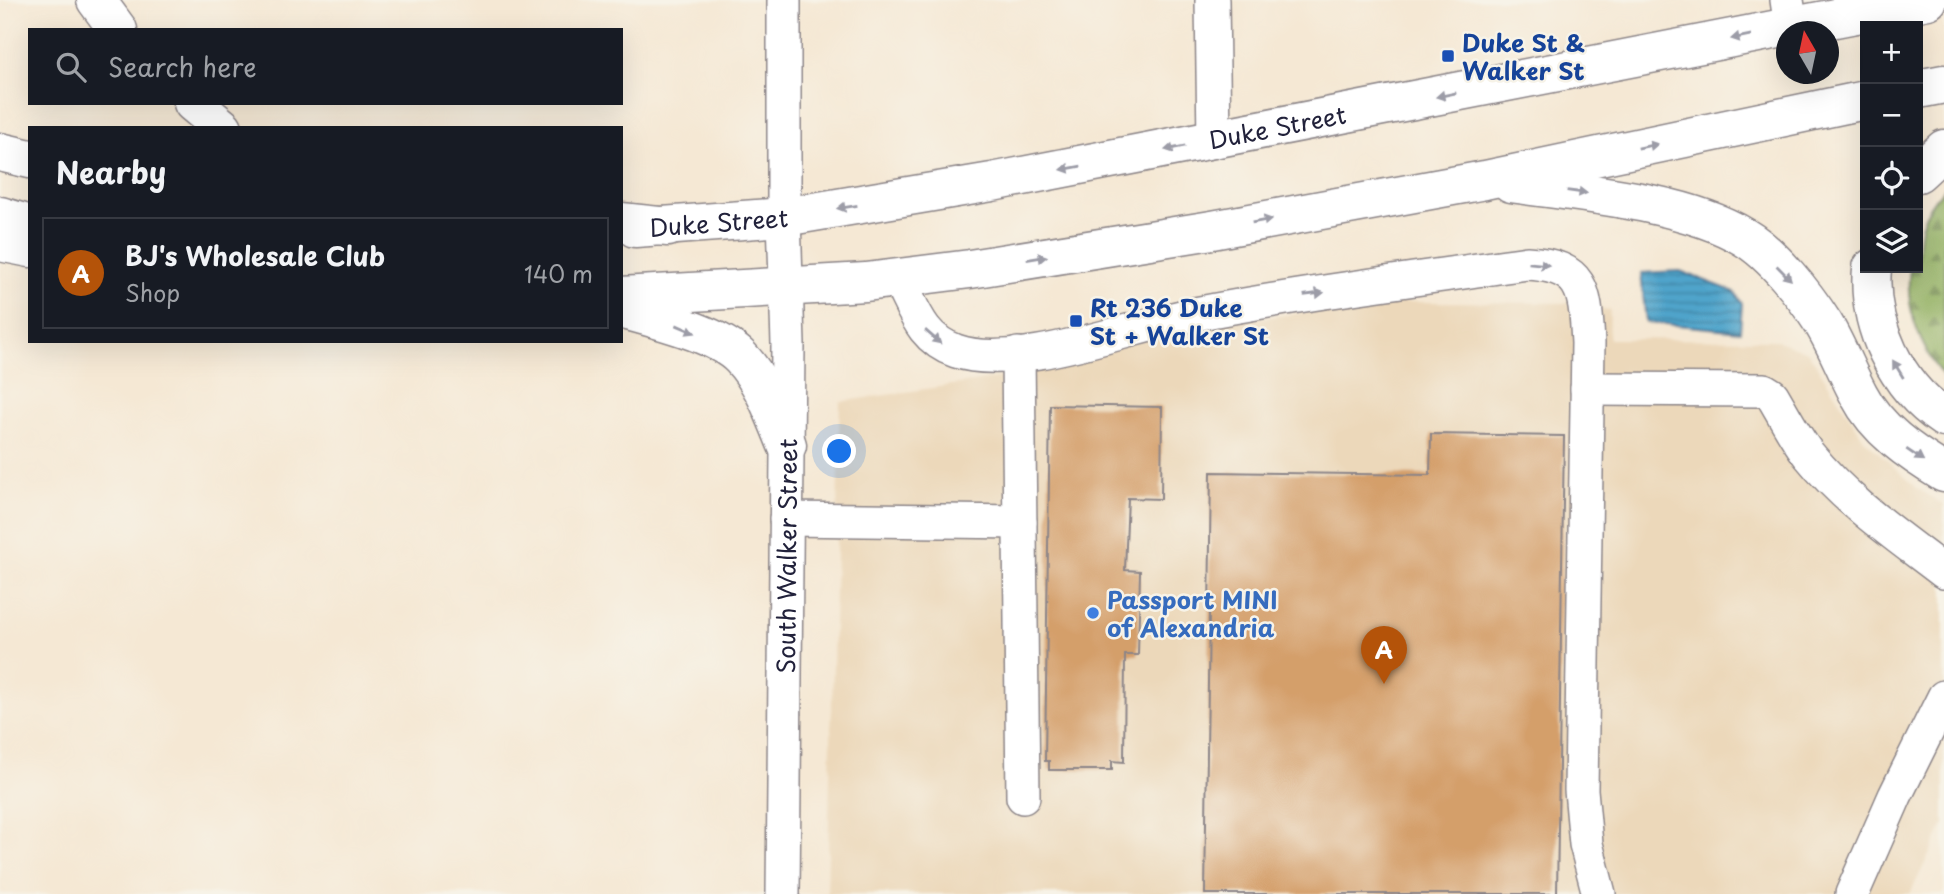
<!DOCTYPE html>
<html lang="en">
<head>
<meta charset="utf-8">
<style>
  body { margin:0; font-family:"Playpen Sans",sans-serif; background:#20242c; color:#f1f3f6 }
  .controls { position:absolute; right:21px; top:21px; display:grid; overflow:hidden; border-radius:0px; box-shadow:0 7px 28px #0002 }
  .controls button { width:63px; height:63px; display:grid; place-items:center; padding:0; border:0; border-bottom:2px solid #363941; background:#171b24; color:#f1f3f6; font:35px sans-serif }
  .compass { position:absolute; left:1776px; top:21px; width:63px; height:63px; border-radius:50%; background:#171b24; box-shadow:0 7px 28px #0002; rotate:351deg }
  .you { position:absolute; left:840px; top:452px; width:24px; height:24px; margin:-18px; border:5px solid #fff; border-radius:50%; background:#1a73e8; box-shadow:0 0 0 10px #1a73e833 }
  .badge { display:grid; place-items:center; width:46px; height:46px; border-radius:50%; background:#b45309; color:#fff; font-size:23px; font-weight:700 }
  .pin { position:absolute; translate:-50% -58px; filter:drop-shadow(0 2px 4px #0008) }
  .pin::after { content:''; position:absolute; top:37px; width:24px; height:21px; background:inherit; clip-path:polygon(0 0,100% 0,50% 100%) }
  .list { margin:0; padding:0; list-style:none }
  h2 { display:flex; justify-content:space-between; align-items:center; height:91px; margin:0; padding:0 28px; font-size:30px }
  h2 small { font-size:23px; font-weight:400; color:#9ea1a6 }
  .list li { display:grid; grid-template-columns:46px 1fr auto; gap:21px; align-items:center; box-sizing:border-box; height:112px; margin:0 14px 14px; padding:0 14px; border:2px solid #363941; border-radius:0px }
  .list b { display:block; font-size:26px; white-space:nowrap }
  .list p { margin:0; font-size:23px; white-space:nowrap; color:#9ea1a6 }
  .list em { font-size:23px; font-style:normal; color:#9ea1a6 }
  .icon { flex:none; width:38px; height:38px; fill:none; stroke:currentColor; stroke-width:2; stroke-linecap:round; stroke-linejoin:round }
  .map { position:relative; flex:none; width:1944px; height:894px; overflow:hidden }
  .search { position:absolute; background:#171b24; box-shadow:0 7px 28px #0002; left:28px; top:28px; width:595px; height:77px; display:flex; align-items:center; gap:18px; box-sizing:border-box; padding:0 24px; border-radius:0px; color:#9ea1a6; font-size:26px }
  .panel { position:absolute; background:#171b24; box-shadow:0 7px 28px #0002; left:28px; top:126px; width:595px; height:217px; border-radius:0px }
  .map>svg:first-child { display:block }
</style>
</head>
<body>
<div class="map">
<svg width="1944" height="894" viewBox="0 0 1944 894">
  <defs>
    <pattern id="forest-firs" width="22" height="20" patternUnits="userSpaceOnUse" patternTransform="scale(1.75)"><rect width="22" height="20" fill="#92b062"/><path d="M5 1l3.5 6h-7zM16 11l3.5 6h-7z" fill="#778f52"/></pattern>
    <pattern id="water-rules" width="6" height="5" patternUnits="userSpaceOnUse" patternTransform="scale(1.75)"><rect width="6" height="5" fill="#4fa4cb"/><path d="M0 2.5h6" fill="none" stroke="#4185a6"/></pattern>
  </defs>
  <rect width="100%" height="100%" fill="#f7f3e8"/>
  <filter id="ink" filterUnits="userSpaceOnUse"><feTurbulence type="fractalNoise" baseFrequency=".0143" numOctaves="2"/><feDisplacementMap in="SourceGraphic" scale="14" xChannelSelector="R" yChannelSelector="G"/><feConvolveMatrix kernelMatrix="1 2 1 2 8 2 1 2 1" color-interpolation-filters="sRGB"/></filter>
  <filter id="wash" filterUnits="userSpaceOnUse"><feTurbulence type="fractalNoise" baseFrequency=".00686" numOctaves="4" result="noise"/><feDisplacementMap in="SourceGraphic" scale="28" xChannelSelector="R" yChannelSelector="G"/><feGaussianBlur stdDeviation="1.57" result="paint"/><feColorMatrix in="noise" values="0 0 0 0 0 0 0 0 0 0 0 0 0 0 0 0 0 1.4 0 .05"/><feComposite in="paint" operator="in"/></filter>
  <g filter="url(#wash)">
    <rect width="100%" height="100%" fill="#f5e8d4"/>
    <polygon fill="#ecd8ba" points="1402,302 1567,303 1610,310 1609,339 1775,340 1808,352 1864,439 1917,488 1944,505 1944,824 1910,894 827,894 840,402 992,379 1207,324"/>
    <path fill="url(#forest-firs)" stroke="#5a694e" stroke-width="2" d="M1944,189V378C1920,347 1904,307 1910,268H1918C1918,235 1919,213 1944,189Z"/>
    <polygon fill="url(#water-rules)" stroke="#386383" stroke-width="2" points="1680,271 1735,292 1742,304 1740,331 1646,322 1641,273"/>
    <g id="blocks">
      <g fill="#d49f6b">
        <polygon points="1050,405 1162,407 1161,499 1128,498 1125,570 1140,571 1138,655 1125,655 1124,762 1112,761 1112,770 1049,770 1049,761 1045,761"/>
        <polygon points="1431,434 1564,436 1557,894 1205,894 1211,472 1430,475"/>
      </g>
    </g>
  </g>
  <g filter="url(#ink)">
    <use href="#blocks" fill-opacity="0" stroke="#8c8588" stroke-width="2"/>
    <g fill="none" stroke-linecap="round" stroke-linejoin="round">
      <defs>
        <g id="minor">
          <polyline points="1212,0 1214,141"/>
          <polyline points="1787,0 1791,28"/>
          <path d="M898,279C914,309 921,339 956,351C1016,372 1131,326 1195,314C1305,293 1416,279 1527,263C1586,266 1585,293 1588,343L1581,790L1586,844L1599,894"/>
          <polyline points="1018,354 1023,797"/>
          <path d="M1587,389L1764,390L1772,395C1784,415 1795,437 1809,455C1848,503 1896,535 1944,572"/>
          <polyline points="786,519 1020,522"/>
          <path id="s1" d="M783,894L788,344L784,217V0"/>
          <polyline points="1852,894 1895,796 1944,697"/>
        </g>
        <g id="major">
          <polyline points="1918,89 1944,84"/>
          <polyline points="0,152 30,159"/>
          <polyline points="1918,173 1944,149"/>
          <path d="M1511,183C1580,193 1685,201 1744,237C1773,254 1805,295 1823,323C1837,346 1846,371 1859,395C1877,430 1911,453 1944,473"/>
          <polyline points="0,216 30,225"/>
          <path id="s2" d="M635,228L784,217L992,182L1928,0"/>
          <path d="M1872,268C1867,325 1896,386 1944,418"/>
          <polyline points="621,296 866,282 970,269 1212,230 1485,180 1865,100"/>
          <path d="M621,309C655,319 717,333 741,358C763,381 775,416 787,445"/>
        </g>
        <g id="highway">
          <polyline points="96,0 118,30"/>
          <polyline points="193,103 223,128"/>
          <polyline points="621,222 668,227"/>
          <polyline points="0,242 30,248"/>
        </g>
      </defs>
      <use href="#minor" stroke="#8c8588" stroke-width="36"/>
      <use href="#major" stroke="#8c8588" stroke-width="41"/>
      <use href="#highway" stroke="#8c8588" stroke-width="41"/>
      <use href="#minor" stroke="#fff" stroke-width="33"/>
      <use href="#major" stroke="#fff" stroke-width="38"/>
      <use href="#highway" stroke="#fff" stroke-width="38"/>
    </g>
    <defs><path id="oneway-solid" d="M-6-.8H1V-3.2L6.5 0L1 3.2V.8H-6Z" transform="scale(1.75)"/></defs>
    <g fill="#9c9ca7">
      <use href="#oneway-solid" transform="translate(1741 37) rotate(169)"/>
      <use href="#oneway-solid" transform="translate(1446 95) rotate(169)"/>
      <use href="#oneway-solid" transform="translate(1648 146) rotate(-12)"/>
      <use href="#oneway-solid" transform="translate(1175 148) rotate(169)"/>
      <use href="#oneway-solid" transform="translate(1071 168) rotate(170)"/>
      <use href="#oneway-solid" transform="translate(1577 192) rotate(8)"/>
      <use href="#oneway-solid" transform="translate(847 207) rotate(171)"/>
      <use href="#oneway-solid" transform="translate(1262 221) rotate(-10)"/>
      <use href="#oneway-solid" transform="translate(1037 258) rotate(-9)"/>
      <use href="#oneway-solid" transform="translate(1539 264) rotate(6)"/>
      <use href="#oneway-solid" transform="translate(1784 273) rotate(45)"/>
      <use href="#oneway-solid" transform="translate(1314 294) rotate(-8)"/>
      <use href="#oneway-solid" transform="translate(686 329) rotate(23)"/>
      <use href="#oneway-solid" transform="translate(933 337) rotate(41)"/>
      <use href="#oneway-solid" transform="translate(1898 369) rotate(-121)"/>
      <use href="#oneway-solid" transform="translate(1915 455) rotate(34)"/>
    </g>
  </g>
  <g fill="#1a4fb4" stroke="#f7f3e8" stroke-width="2.5">
    <rect x="1441" y="49" width="14" height="14" rx="3.5"/>
    <rect x="1069" y="314" width="14" height="14" rx="3.5"/>
  </g>
  <circle fill="#3f7fe0" stroke="#f7f3e8" stroke-width="2.5" cx="1093" cy="613" r="7"/>
  <g text-anchor="middle" dominant-baseline="central" stroke-width="5" stroke-linejoin="round" paint-order="stroke">
    <g font-size="24" font-weight="bold" fill="#164399" stroke="#f7f3e8" text-anchor="start">
      <text x="1462" y="42">Duke St &amp;<tspan x="1462" dy="28">Walker St</tspan></text>
      <text x="1090" y="307">Rt 236 Duke<tspan x="1090" dy="28">St + Walker St</tspan></text>
    </g>
    <g font-size="24" fill="#22223b" stroke="#f7f3e8">
      <text stroke="none"><textPath href="#s2" startOffset="651">Duke Street</textPath></text>
      <text stroke="none"><textPath href="#s2" startOffset="84">Duke Street</textPath></text>
      <text stroke="none"><textPath href="#s1" startOffset="338">South Walker Street</textPath></text>
    </g>
    <g font-size="24" font-weight="bold" fill="#366cbe" stroke="#f7f3e8" text-anchor="start">
      <text x="1107" y="599">Passport MINI<tspan x="1107" dy="28">of Alexandria</tspan></text>
    </g>
  </g>
</svg>
<div class="controls">
<button>+</button>
<button>−</button>
<button><svg class="icon" aria-label="locate" viewBox="0 0 24 24"><circle cx="12" cy="12" r="6"/><path d="M12 2v4M12 18v4M2 12h4M18 12h4"/></svg></button>
<button><svg class="icon" aria-label="layers" viewBox="0 0 24 24"><path d="M12 4l9 5-9 5-9-5zM3 14l9 5 9-5"/></svg></button>
</div>
<svg class="compass" viewBox="-18 -18 36 36"><path d="M0-13l5 13h-10z" fill="#e53935"/><path d="M0 13l5-13h-10z" fill="#9ea1a6"/></svg>
<div class="you"></div>
<div class="pin badge" style="left:1384px;top:684px">A</div>
<div class="search"><svg class="icon" aria-label="search" viewBox="0 0 24 24"><circle cx="10" cy="10" r="6"/><path d="M15 15l6 6"/></svg>Search here</div>
<section class="panel">
<h2>Nearby<small></small></h2>
<ul class="list">
<li><span class="badge">A</span><div><b>BJ's Wholesale Club</b><p>Shop</p></div><em>140 m</em></li>
</ul>
</section>
</div>
</body>
</html>
